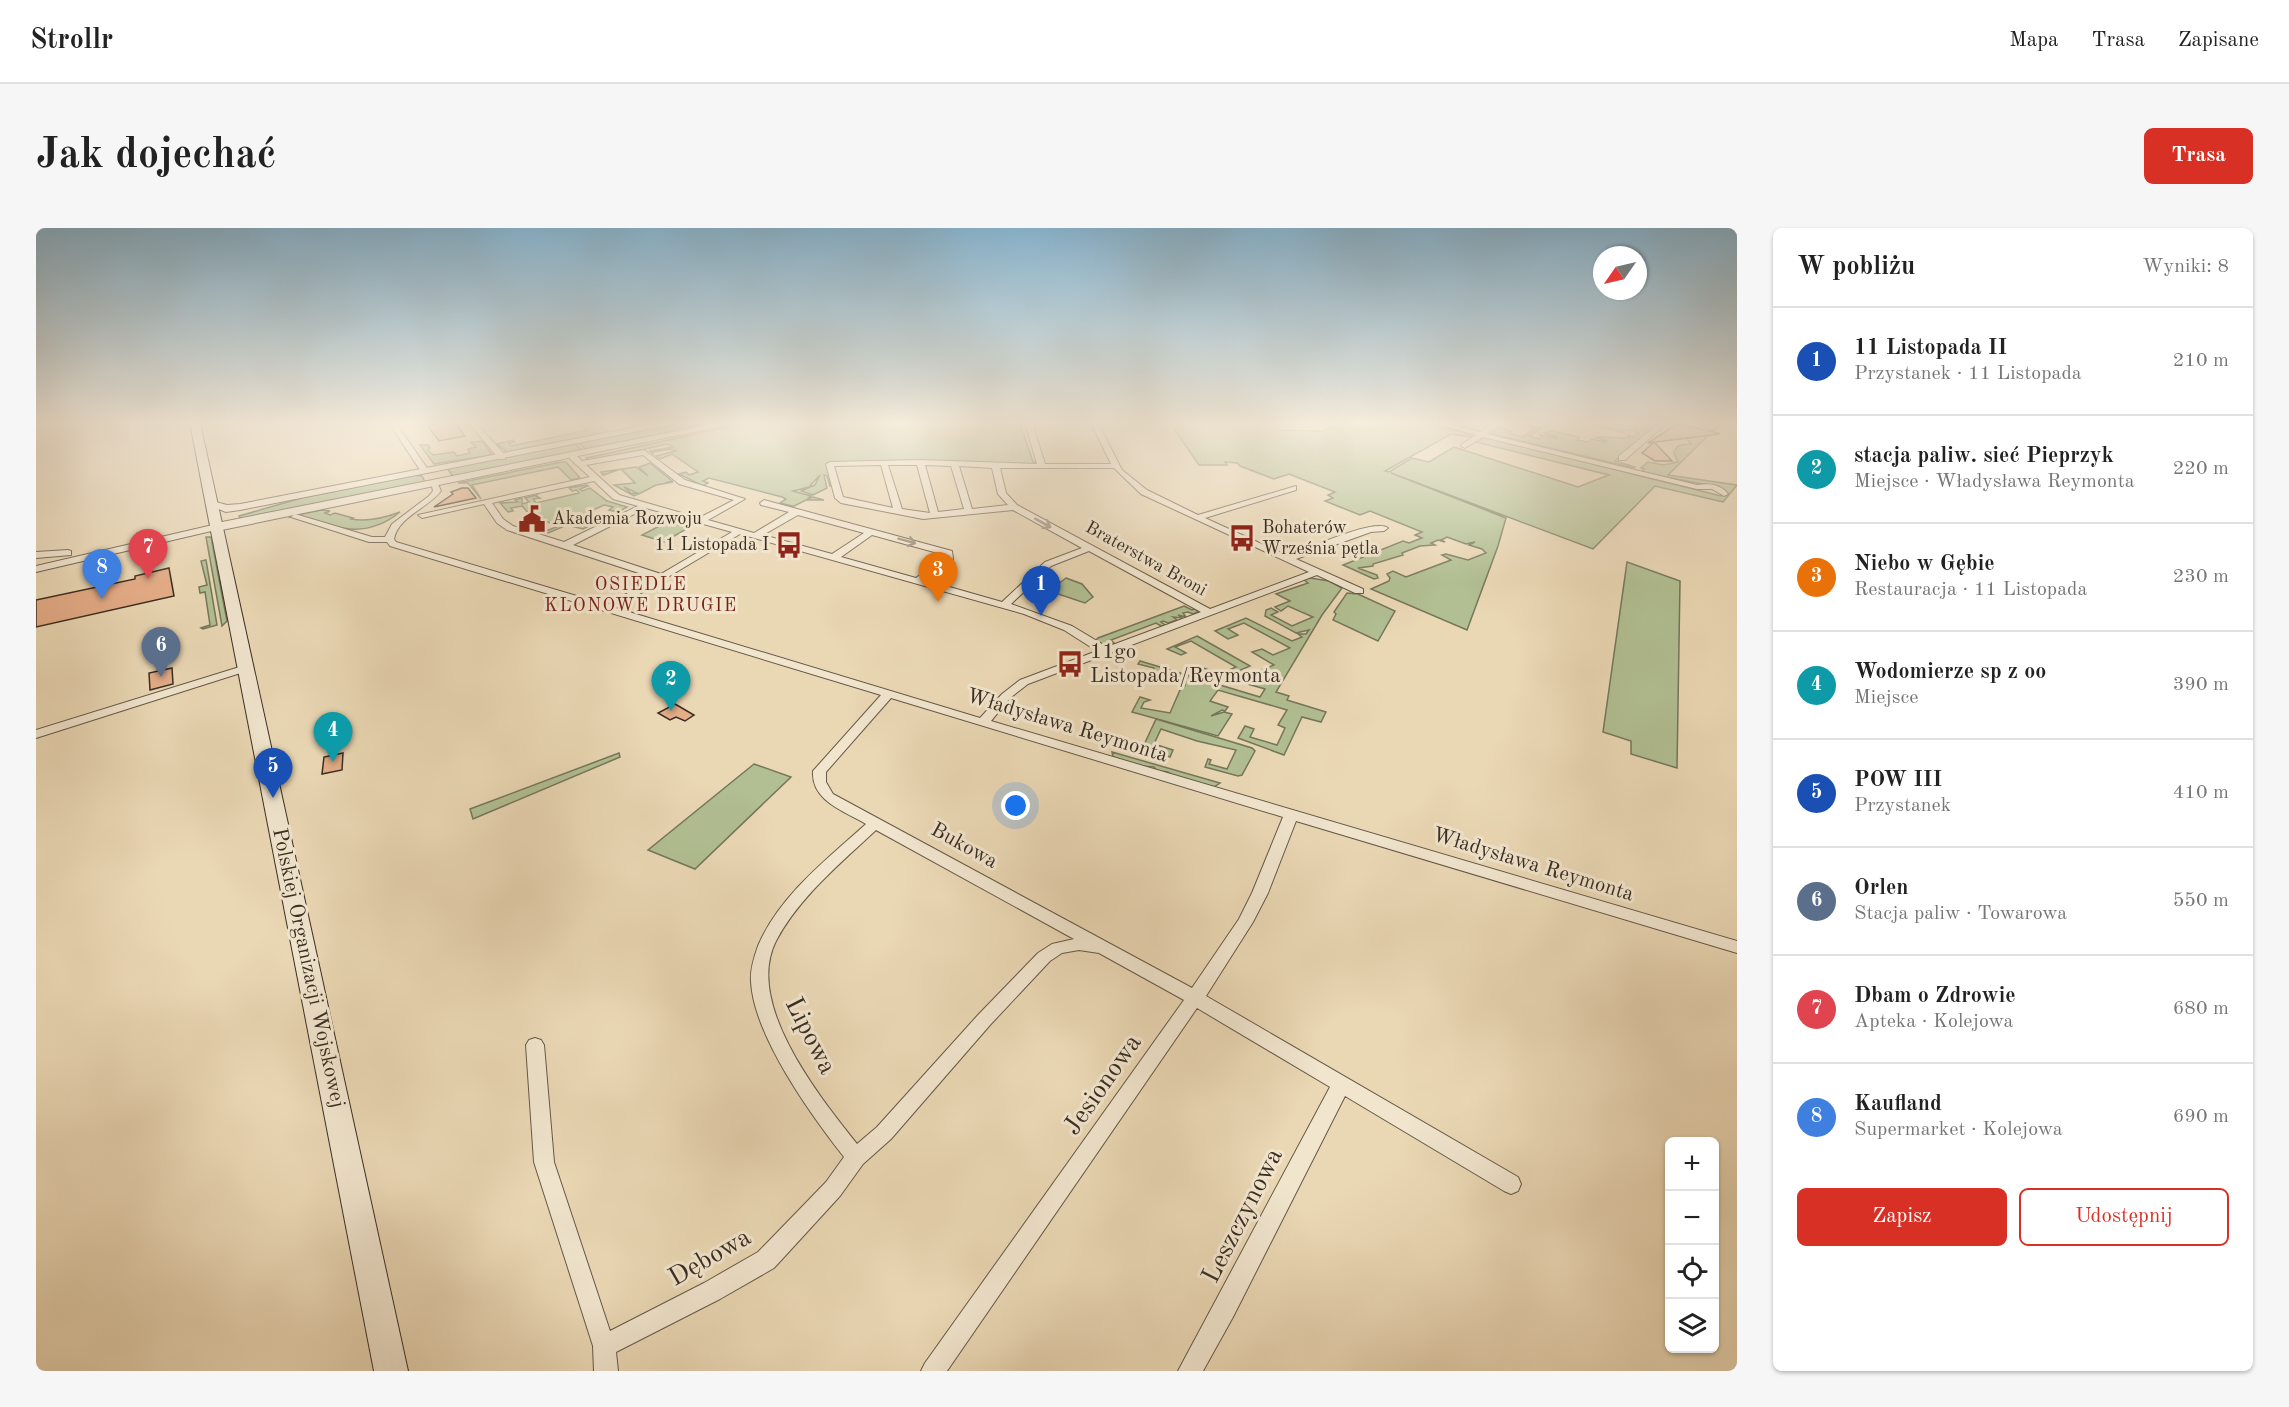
<!DOCTYPE html>
<html lang="pl">
<head>
<meta charset="utf-8">
<style>
  body { margin:0; font-family:"Old Standard TT",serif; background:#f6f6f6; color:#222 }
  .controls { position:absolute; right:18px; bottom:18px; display:grid; overflow:hidden; border-radius:9px; box-shadow:0 2px 4px #0004 }
  .controls button { width:54px; height:54px; display:grid; place-items:center; padding:0; border:0; border-bottom:2px solid #e0e0e0; background:#fff; color:#222; font:30px sans-serif }
  .compass { position:absolute; left:1557px; top:18px; width:54px; height:54px; border-radius:50%; background:#fff; box-shadow:0 2px 4px #0004; rotate:236deg }
  .you { position:absolute; left:980px; top:578px; width:21px; height:21px; margin:-15px; border:4px solid #fff; border-radius:50%; background:#1a73e8; box-shadow:0 0 0 9px #1a73e833 }
  .badge { display:grid; place-items:center; width:39px; height:39px; border-radius:50%; background:#d93025; color:#fff; font-size:20px; font-weight:700 }
  .pin { position:absolute; translate:-50% -50px; filter:drop-shadow(0 2px 3px #0008) }
  .pin::after { content:''; position:absolute; top:32px; width:21px; height:18px; background:inherit; clip-path:polygon(0 0,100% 0,50% 100%) }
  .list { margin:0; padding:0; list-style:none }
  h2 { display:flex; justify-content:space-between; align-items:center; height:78px; margin:0; padding:0 24px; font-size:26px }
  h2 small { font-size:20px; font-weight:400; color:#767676 }
  .list li { display:grid; grid-template-columns:39px 1fr auto; gap:18px; align-items:center; box-sizing:border-box; height:108px; padding:0 24px; border-top:2px solid #e0e0e0 }
  .list b { display:block; font-size:22px; white-space:nowrap }
  .list p { margin:0; font-size:20px; white-space:nowrap; color:#767676 }
  .list em { font-size:20px; font-style:normal; color:#767676 }
  .actions { display:flex; gap:12px; padding:18px 24px }
  .actions a { flex:1; padding:14px 0; border:2px solid #d93025; border-radius:9px; text-align:center; font-size:21px; color:#d93025 }
  .actions .main { background:#d93025; color:#fff }
  .icon { flex:none; width:33px; height:33px; fill:none; stroke:currentColor; stroke-width:2; stroke-linecap:round; stroke-linejoin:round }
  .map { position:relative; flex:none; width:1701px; height:1143px; overflow:hidden; border-radius:9px }
  header { display:flex; align-items:center; gap:36px; box-sizing:border-box; height:84px; padding:0 30px; background:#fff; border-bottom:2px solid #e0e0e0 }
  header strong { font-size:28px }
  nav { display:flex; gap:33px; margin-inline-start:auto; font-size:21px }
  .intro { display:flex; align-items:center; justify-content:space-between; box-sizing:border-box; height:144px; padding:0 36px }
  h1 { margin:0; font-size:42px }
  .button { padding:15px 27px; border-radius:9px; background:#d93025; color:#fff; font-size:21px; font-weight:700 }
  main { display:flex; gap:36px; padding:0 36px }
  aside { flex:1; background:#fff; border-radius:9px; box-shadow:0 2px 4px #0004 }
  .map>svg:first-child { display:block }
</style>
</head>
<body>
<header>
<strong>Strollr</strong>
<nav><a>Mapa</a><a>Trasa</a><a>Zapisane</a></nav>
</header>
<div class="intro"><h1>Jak dojechać</h1><a class="button">Trasa</a></div>
<main>
<div class="map">
<svg width="1701" height="1143" viewBox="0 0 1701 1143">
  <rect width="100%" height="100%" fill="#ead7b4"/>
  <filter id="stains"><feTurbulence type="fractalNoise" baseFrequency=".00333" numOctaves="4"/><feColorMatrix values="0 0 0 0 .2 0 0 0 0 .09 0 0 0 0 .02 0 0 0 .5 -.17"/></filter>
  <radialGradient id="worn" r=".72"><stop offset=".6" stop-color="#630" stop-opacity="0"/><stop offset="1" stop-color="#630" stop-opacity=".3"/></radialGradient>
  <g fill="#b1bf92" stroke="#75765a" stroke-width="1.5">
    <polygon points="645,195 688,195 552,224 543,215"/>
    <polygon points="710,195 984,195 997,234 1002,234 998,237 794,234 791,236 797,257 794,258 791,248 788,247 791,260 777,267 765,263 779,257 784,247 773,259 757,263 775,268 771,271 777,269 788,272 770,272 754,280 756,278 744,275 750,271 746,269 673,250 667,253 672,255 667,258 643,246 650,244 653,247 662,244 636,226 624,231 620,228 640,223 634,221 617,224 617,226 614,223 637,219 631,216 552,234 550,230"/>
    <path d="M1134,195H1232L1238,196L1244,202L1286,203L1306,195H1392L1439,207L1437,209L1415,206L1349,243L1353,244L1376,230L1393,234L1418,219L1542,259L1573,247L1440,214L1448,209L1685,268L1691,265L1676,258L1606,244L1608,241L1605,240L1612,234L1627,237L1642,234L1638,225C1640,216 1647,217 1655,216L1650,210L1675,202L1663,195L1683,197L1685,195L1632,247L1701,257L1687,274L1619,258L1557,321L1355,245L1470,290L1462,318L1431,402L1335,361L1353,353L1354,350L1351,346L1357,343L1370,349L1415,332L1406,327L1410,326L1432,332L1450,325L1446,321L1433,317L1439,314L1430,316L1411,309L1405,312L1409,314L1402,312L1395,315L1399,317L1384,318L1366,325L1367,327L1337,336V338L1322,340L1341,347L1342,350L1338,351L1307,337L1367,313L1373,315L1386,310L1379,307L1386,304L1334,283L1324,287L1289,273L1297,270L1292,267L1299,264L1253,246L1238,251L1204,238L1201,235L1189,234L1191,237H1163Z"/>
    <polygon points="1489,195 1505,200 1493,208 1503,211 1506,209 1504,207 1520,210 1521,209 1507,205 1517,203 1543,209 1541,212 1552,214 1556,211 1569,214 1571,213 1559,209 1593,210 1592,208 1598,209 1603,205 1598,203 1600,201 1596,203 1585,201 1584,203 1589,204 1585,204 1553,195 1623,195 1579,233 1599,239 1598,240 1456,206 1464,199 1475,204 1474,206 1487,209 1499,200 1484,198"/>
    <polygon points="562,196 572,204 471,224 461,216 477,212 479,214 473,215 475,218 553,202 546,199"/>
    <polygon points="446,213 456,227 398,236 384,217 392,217 394,220 392,222 397,227 418,224 421,228 434,225 432,221 440,219 435,214"/>
    <polygon points="539,216 549,225 418,250 411,240"/>
    <polygon points="525,234 530,234 544,250 535,252 522,239 436,257 445,271 432,255 422,255"/>
    <polygon points="614,235 636,253 629,255 637,254 620,257 603,266 588,259 595,265 602,266 598,268 578,257 599,255 585,241 567,247 565,244 600,239 612,248 603,239"/>
    <polygon points="376,247 386,248 389,254 205,292 203,288 269,269"/>
    <polygon points="550,257 552,258 544,261 546,263 554,260 571,273 591,279 582,284 573,282 577,279 568,277 532,294 541,297 546,295 555,297 547,301 531,297 512,305 507,304 523,298 495,288 486,278 475,280 477,283 472,284 464,275 482,274 479,272 486,270 486,276 493,274 489,270 501,267 500,268 504,270 497,271 500,275 543,265 541,262 536,263 533,260"/>
    <path d="M286,282L294,283L289,285L294,287L299,285L317,290L315,291C330,294 348,290 364,284C328,313 300,299 261,287L254,289L255,288Z"/>
    <polygon points="631,294 652,300 628,314 606,307"/>
    <polygon points="170,309 175,309 191,393 186,398"/>
    <polygon points="170,332 181,397 167,401 165,400 174,397 169,364 164,365 163,359 171,357 165,333"/>
    <polygon points="1591,334 1644,353 1641,540 1595,526 1595,513 1567,504"/>
    <polygon points="1030,350 1046,356 1057,369 1049,375 1013,363"/>
    <polygon points="1274,350 1293,353 1306,360 1286,387 1240,464 1253,468 1251,472 1290,484 1285,494 1266,489 1248,527 1202,510 1209,498 1218,501 1214,509 1241,517 1249,500 1242,497 1251,482 1182,462 1174,473 1192,479 1189,483 1186,482 1175,488 1188,484 1196,486 1182,508 1096,484 1104,469 1114,472 1108,474 1105,480 1134,485 1144,462 1149,458 1149,453 1123,447 1119,455 1112,453 1118,440 1102,436 1104,433 1224,469 1229,461 1191,450 1205,444 1212,448 1238,437 1216,424 1226,421 1237,427 1254,420 1208,395 1192,401 1202,407 1192,411 1179,403 1210,390 1256,413 1266,409 1262,406 1270,406 1273,402 1260,405 1229,388 1230,382 1235,380 1242,384 1235,387 1256,398 1277,389 1252,378 1245,383 1239,379 1254,373 1240,366 1272,355 1268,352"/>
    <polygon points="1311,365 1322,366 1359,383 1342,413 1297,392 1300,386 1298,384"/>
    <polygon points="1148,378 1156,382 1159,381 1162,384 1157,386 1152,384 1147,385 1150,389 1142,387 1146,390 1137,389 1141,392 1132,395 1127,393 1125,394 1129,397 1125,398 1120,395 1075,412 1079,416 1067,417 1059,413 1062,410"/>
    <polygon points="1161,408 1214,438 1182,452 1160,444 1164,439 1174,442 1169,444 1178,449 1200,439 1155,413 1139,419 1150,425 1145,427 1131,421"/>
    <polygon points="1120,491 1216,520 1219,523 1206,547 1202,548 1169,539 1172,531 1175,532 1173,536 1191,541 1200,522 1161,513 1125,501 1118,516 1137,522 1134,529 1110,522 1107,519"/>
    <path d="M1076,524L1184,555L1178,559L1138,548C1132,543 1130,543 1122,544L1118,539L1104,538L1077,529Z"/>
    <polygon points="583,525 584,529 437,591 434,581"/>
    <polygon points="718,536 755,549 659,641 612,622"/>
  </g>
  <g fill="#e5ad88" stroke="#392d22" stroke-width="1.5">
    <polygon points="406,195 419,195 429,208 403,213 392,198"/>
    <polygon points="1641,196 1683,205 1683,206 1612,215"/>
    <polygon points="1618,214 1636,233 1619,233 1606,225"/>
    <polygon points="426,260 432,260 440,270 398,279 417,266 415,264"/>
    <polygon points="133,340 138,368 0,399 0,372 99,351 99,348"/>
    <polygon points="136,440 137,456 114,462 113,445"/>
    <polygon points="639,476 658,487 649,493 640,489 634,492 622,485"/>
    <polygon points="307,525 306,542 286,546 288,529"/>
  </g>
  <g fill="none" stroke-linecap="round" stroke-linejoin="round">
    <defs>
      <g id="minor">
        <polygon points="353,195 360,195 393,243 392,245 386,245"/>
        <polygon points="433,195 440,195 469,227 469,231 463,231"/>
        <path d="M989,195H996L1009,236H1075L1055,195H1062L1086,242L1111,262L1162,287L1260,258V262L1169,290L1252,328C1271,321 1338,290 1352,300L1348,303L1335,304L1260,331L1327,361V365H1319L1281,347L992,456L974,470L955,493L1701,713V725L1260,593L1232,665L1217,694L1170,768L1482,949L1485,956L1482,963L1475,966L1468,963L1309,868L1197,1089L1167,1143H1142L1294,859L1161,780L911,1143H885L889,1135L1148,772L1063,725L1043,722L1026,725L1014,733L954,797L855,911L827,936L804,968L738,1040L684,1071L580,1124L582,1143H558L557,1118L498,934L490,817L493,812L499,810L505,812L508,817L518,934L574,1103L668,1055L722,1024L790,954L808,929C775,887 718,808 715,754C714,742 718,729 722,718C743,668 791,631 830,596C808,583 775,573 777,543L845,467L354,318L351,314H333L255,289L259,286L336,309H349L356,296L393,268L397,263L395,254H401L405,263C392,280 362,289 358,311L360,314L571,377L618,350L471,302L461,295L448,276L386,290L382,287L554,249L534,231V227H540L546,233L608,222L649,252L709,271L672,292L718,305L753,284L725,277L724,275L728,272L916,323L917,331L889,352L966,374L1009,334L1046,320L977,282L887,291L805,275L799,270L790,236L794,234L884,232L1001,236ZM607,227L643,256L698,272L663,290L583,267L550,237ZM845,237L857,280L807,269L798,238ZM852,237H881L894,285L866,281ZM889,237L915,238L928,281L902,284ZM923,238L956,240L962,266L972,277L936,281ZM964,240H1078L1105,266L1273,344L1174,381L981,277L970,265ZM558,253L577,271L602,278L528,314L477,298L467,291L456,275ZM610,280L696,304L625,346L537,317ZM762,287L828,305L796,326L727,307ZM704,306L988,386L1028,402L1061,423L984,452L966,466L944,490L580,380ZM836,307L909,327V328L880,350L805,329ZM1053,323L1165,384L1071,419L1036,398L975,376L1015,338ZM855,470L1247,589L1216,665L1203,691L1156,760L797,566L790,554V544ZM840,602L1038,711L1016,716L1002,725L942,787L841,899L821,916C784,869 708,776 740,713C763,669 805,635 840,602Z"/>
        <path d="M1396,195H1410L1444,204L1457,195H1465L1451,206L1661,257C1673,255 1685,256 1692,266L1688,268L1676,261H1661L1447,209L1429,220L1425,218L1426,216L1440,207Z"/>
        <polygon points="1623,195 1631,195 1589,232 1583,232 1583,228"/>
        <polygon points="181,296 184,297 184,301 0,344 0,338"/>
        <polygon points="32,322 35,323 35,327 0,330 0,324"/>
        <polygon points="210,437 214,438 214,442 0,510 0,502"/>
      </g>
      <g id="tertiary">
        <polygon points="622,195 643,195 204,282 190,284 170,276 176,273 191,277 204,276"/>
        <polygon points="681,195 701,195 181,303 175,299 181,295"/>
      </g>
      <polygon id="secondary" points="154,195 164,195 372,1143 338,1143"/>
    </defs>
    <use href="#minor" stroke="#655846" stroke-width="2"/>
    <use href="#tertiary" stroke="#655846" stroke-width="2"/>
    <use href="#secondary" stroke="#392d22" stroke-width="2"/>
    <use href="#minor" fill="#f1e5ce" fill-rule="evenodd"/>
    <use href="#tertiary" fill="#f1e5ce" fill-rule="evenodd"/>
    <use href="#secondary" fill="#f1e5ce" fill-rule="evenodd"/>
  </g>
  <defs><path id="oneway-shaft" d="M-6 0H5M1.5-3L5.5 0L1.5 3" fill="none" stroke-width="1.6" stroke-linecap="round" stroke-linejoin="round" transform="scale(1.5)"/></defs>
  <g stroke="#958978">
    <use href="#oneway-shaft" transform="translate(1007 295) rotate(29)"/>
    <use href="#oneway-shaft" transform="translate(871 313) rotate(15)"/>
  </g>
  <linearGradient id="sky" x2="0" y2="1"><stop stop-color="#88b6d2"/><stop offset="0.55" stop-color="#f6eddd"/><stop offset="1" stop-color="#f6eddd" stop-opacity="0"/></linearGradient>
  <rect width="1701" height="355" fill="url(#sky)"/>
  <defs>
    <symbol id="civic-bare" viewBox="-9 -9 18 18"><path d="M-.6-6.5H3V-4.5H.6V-3L4-1V1h2V6H-6V1h2V-1L-.6-3ZM-1.2 2.5V6h2.4V2.5Z" fill="#8f2418" stroke="#f1e5ce" stroke-width="2.5" paint-order="stroke"/></symbol>
    <symbol id="bus-bare" viewBox="-9 -9 18 18"><path d="M-5-6H5V4H4V6H2V4H-2V6H-4V4H-5ZM-3.5-4V0h7V-4ZM-3.5 1.2v1.5H-2V1.2ZM2 1.2v1.5H3.5V1.2Z" fill="#8f2418" stroke="#f1e5ce" stroke-width="2.5" paint-order="stroke"/></symbol>
  </defs>
  <g fill-rule="evenodd">
    <use href="#civic-bare" x="477" y="272" width="38" height="38"/>
    <use href="#bus-bare" x="1187" y="291" width="38" height="38"/>
    <use href="#bus-bare" x="734" y="298" width="38" height="38"/>
    <use href="#bus-bare" x="1015" y="417" width="38" height="38"/>
  </g>
  <g text-anchor="middle" dominant-baseline="central" stroke-width="6" stroke-linejoin="round" paint-order="stroke">
    <g font-size="18" fill="#392d22" stroke="#f1e5ce" text-anchor="start">
      <text x="516" y="291">Akademia Rozwoju</text>
      <text x="1226" y="300">Bohaterów<tspan x="1226" dy="21">Września pętla</tspan></text>
      <text x="733" y="317" text-anchor="end">11 Listopada I</text>
    </g>
    <g font-size="18" fill="#392d22" stroke="#f1e5ce">
      <text transform="translate(1110 331) rotate(29)">Braterstwa Broni</text>
    </g>
    <g font-size="18" letter-spacing="1.5" fill="#7a1f14" stroke="#f1e5ce">
      <text x="605" y="357">OSIEDLE<tspan x="605" dy="21">KLONOWE DRUGIE</tspan></text>
    </g>
    <g font-size="21" fill="#392d22" stroke="#f1e5ce" text-anchor="start">
      <text x="1054" y="424">11go<tspan x="1054" dy="24">Listopada/Reymonta</tspan></text>
    </g>
    <g font-size="21" fill="#392d22" stroke="#f1e5ce">
      <text transform="translate(1031 498) rotate(17)">Władysława Reymonta</text>
      <text transform="translate(928 618) rotate(29)">Bukowa</text>
      <text transform="translate(1497 637) rotate(17)">Władysława Reymonta</text>
      <text transform="translate(272 740) rotate(78)">Polskiej Organizacji Wojskowej</text>
    </g>
    <g font-size="26" fill="#392d22" stroke="#f1e5ce">
      <text transform="translate(774 808) rotate(63)">Lipowa</text>
      <text transform="translate(1067 857) rotate(-55)">Jesionowa</text>
      <text transform="translate(1207 988) rotate(-63)">Leszczynowa</text>
      <text transform="translate(674 1030) rotate(-30)">Dębowa</text>
    </g>
  </g>
  <rect width="100%" height="100%" filter="url(#stains)"/>
  <rect width="100%" height="100%" fill="url(#worn)"/>
</svg>
<div class="controls">
<button>+</button>
<button>−</button>
<button><svg class="icon" aria-label="locate" viewBox="0 0 24 24"><circle cx="12" cy="12" r="6"/><path d="M12 2v4M12 18v4M2 12h4M18 12h4"/></svg></button>
<button><svg class="icon" aria-label="layers" viewBox="0 0 24 24"><path d="M12 4l9 5-9 5-9-5zM3 14l9 5 9-5"/></svg></button>
</div>
<svg class="compass" viewBox="-18 -18 36 36"><path d="M0-13l5 13h-10z" fill="#e53935"/><path d="M0 13l5-13h-10z" fill="#767676"/></svg>
<div class="you"></div>
<div class="pin badge" style="left:1005px;top:388px;background:#1a4fb4">1</div>
<div class="pin badge" style="left:635px;top:483px;background:#0f9aa8">2</div>
<div class="pin badge" style="left:902px;top:374px;background:#e8710a">3</div>
<div class="pin badge" style="left:297px;top:534px;background:#0f9aa8">4</div>
<div class="pin badge" style="left:237px;top:570px;background:#1a4fb4">5</div>
<div class="pin badge" style="left:125px;top:449px;background:#5c6f8a">6</div>
<div class="pin badge" style="left:112px;top:351px;background:#e0444e">7</div>
<div class="pin badge" style="left:66px;top:371px;background:#3f7fe0">8</div>
</div>
<aside>
<h2>W pobliżu<small>Wyniki: 8</small></h2>
<ul class="list">
<li><span class="badge" style="background:#1a4fb4">1</span><div><b>11 Listopada II</b><p>Przystanek · 11 Listopada</p></div><em>210 m</em></li>
<li><span class="badge" style="background:#0f9aa8">2</span><div><b>stacja paliw. sieć Pieprzyk</b><p>Miejsce · Władysława Reymonta</p></div><em>220 m</em></li>
<li><span class="badge" style="background:#e8710a">3</span><div><b>Niebo w Gębie</b><p>Restauracja · 11 Listopada</p></div><em>230 m</em></li>
<li><span class="badge" style="background:#0f9aa8">4</span><div><b>Wodomierze sp z oo</b><p>Miejsce</p></div><em>390 m</em></li>
<li><span class="badge" style="background:#1a4fb4">5</span><div><b>POW III</b><p>Przystanek</p></div><em>410 m</em></li>
<li><span class="badge" style="background:#5c6f8a">6</span><div><b>Orlen</b><p>Stacja paliw · Towarowa</p></div><em>550 m</em></li>
<li><span class="badge" style="background:#e0444e">7</span><div><b>Dbam o Zdrowie</b><p>Apteka · Kolejowa</p></div><em>680 m</em></li>
<li><span class="badge" style="background:#3f7fe0">8</span><div><b>Kaufland</b><p>Supermarket · Kolejowa</p></div><em>690 m</em></li>
</ul>
<div class="actions"><a class="main">Zapisz</a><a>Udostępnij</a></div>
</aside>
</main>
</body>
</html>
